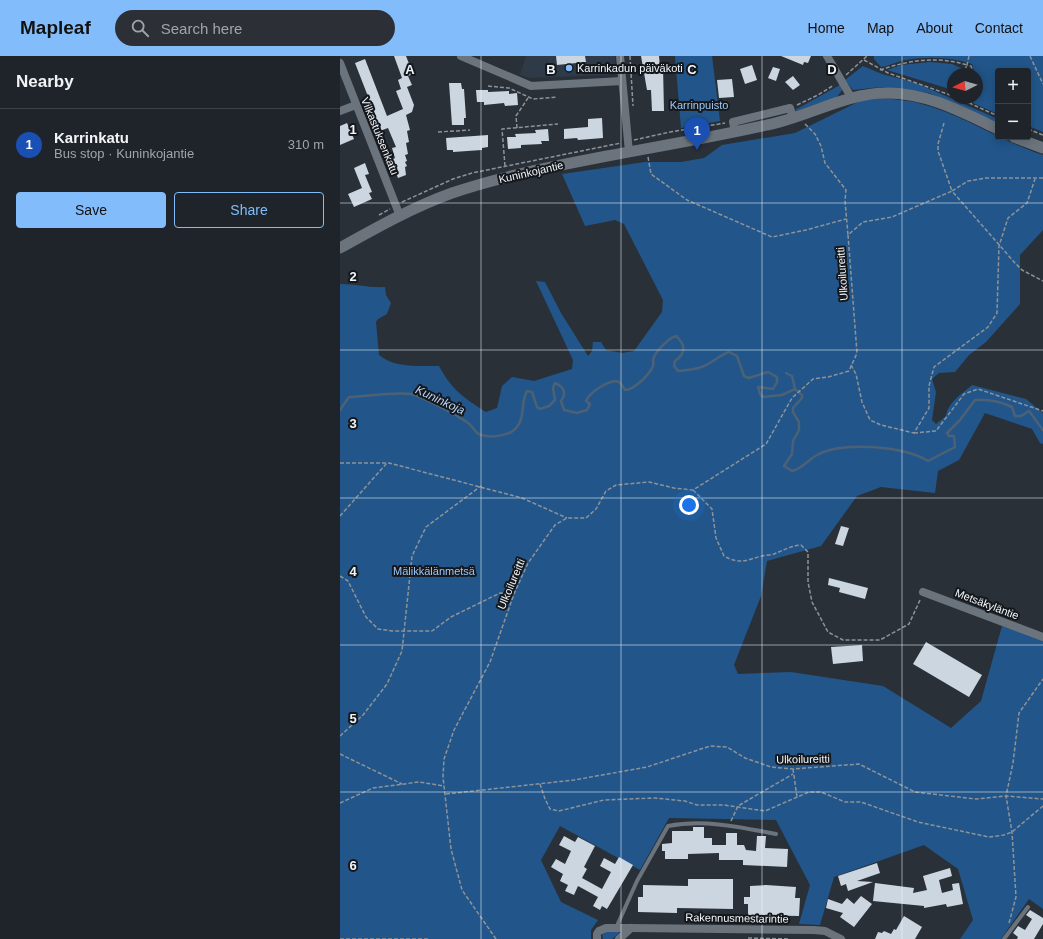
<!DOCTYPE html>
<html lang="en">
<head>
<meta charset="utf-8">
<style>
  body { margin:0; font-family:Helvetica,sans-serif; background:#2c3036; color:#f1f3f6 }
  .controls { position:absolute; right:12px; top:12px; display:grid; overflow:hidden; border-radius:4px; box-shadow:0 2px 10px #0003 }
  .controls button { width:36px; height:36px; display:grid; place-items:center; padding:0; border:0; border-bottom:1px solid #3c4147; background:#1f242a; color:#f1f3f6; font:20px sans-serif }
  .compass { position:absolute; left:607px; top:12px; width:36px; height:36px; border-radius:50%; background:#1f242a; box-shadow:0 2px 10px #0003; rotate:265deg }
  .you { position:absolute; left:349px; top:449px; width:14px; height:14px; margin:-10px; border:3px solid #fff; border-radius:50%; background:#1a73e8; box-shadow:0 0 0 6px #1a73e833 }
  .badge { display:grid; place-items:center; width:26px; height:26px; border-radius:50%; background:#83bcfb; color:#fff; font-size:13px; font-weight:700 }
  .pin { position:absolute; translate:-50% -33px; filter:drop-shadow(0 1px 2px #0008) }
  .pin::after { content:''; position:absolute; top:21px; width:14px; height:12px; background:inherit; clip-path:polygon(0 0,100% 0,50% 100%) }
  .list { margin:0; padding:0; list-style:none }
  h2 { display:flex; justify-content:space-between; align-items:center; height:52px; margin:0; padding:0 16px; font-size:17px }
  h2 small { font-size:13px; font-weight:400; color:#a1a4a8 }
  .list li { display:grid; grid-template-columns:26px 1fr auto; gap:12px; align-items:center; box-sizing:border-box; height:72px; padding:0 16px; border-top:1px solid #3c4147 }
  .list b { display:block; font-size:15px; white-space:nowrap }
  .list p { margin:0; font-size:13px; white-space:nowrap; color:#a1a4a8 }
  .list em { font-size:13px; font-style:normal; color:#a1a4a8 }
  .actions { display:flex; gap:8px; padding:12px 16px }
  .actions a { flex:1; padding:9px 0; border:1px solid #83bcfb; border-radius:4px; text-align:center; font-size:14px; color:#83bcfb }
  .actions .main { background:#83bcfb; color:#111 }
  .icon { flex:none; width:22px; height:22px; fill:none; stroke:currentColor; stroke-width:2; stroke-linecap:round; stroke-linejoin:round }
  .map { position:relative; flex:none; width:703px; height:883px; overflow:hidden }
  header { display:flex; align-items:center; gap:24px; box-sizing:border-box; height:56px; padding:0 20px; background:#83bcfb; color:#111 }
  header strong { font-size:19px }
  nav { display:flex; gap:22px; margin-inline-start:auto; font-size:14px }
  .search { width:280px; height:36px; background:#2c3036; display:flex; align-items:center; gap:10px; box-sizing:border-box; padding:0 14px; border-radius:22px; color:#a1a4a8; font-size:15px }
  main { display:flex }
  aside { flex:1; background:#1f242a }
  .map>svg:first-child { display:block }
</style>
</head>
<body>
<header>
<strong>Mapleaf</strong>
<div class="search"><svg class="icon" aria-label="search" viewBox="0 0 24 24"><circle cx="10" cy="10" r="6"/><path d="M15 15l6 6"/></svg>Search here</div>
<nav><a>Home</a><a>Map</a><a>About</a><a>Contact</a></nav>
</header>
<main>
<aside>
<h2>Nearby<small></small></h2>
<ul class="list">
<li><span class="badge" style="background:#1a4fb4">1</span><div><b>Karrinkatu</b><p>Bus stop · Kuninkojantie</p></div><em>310 m</em></li>
</ul>
<div class="actions"><a class="main">Save</a><a>Share</a></div>
</aside>
<div class="map">
<svg width="703" height="883" viewBox="0 0 703 883">
  <rect width="100%" height="100%" fill="#293038"/>
  <polygon fill="#2e3a47" points="186,0 275,0 275,13 268,19 191,22 180,19"/>
  <g fill="#22568a">
    <polygon points="335,0 372,0 380,65 341,72"/>
    <path d="M534,0H703V76L688,70V15H658V58L633,47L634,42H637V18H635L632,8C611,1 588,0 566,4C557,5 550,10 541,11L534,3Z"/>
    <polygon points="590,6 612,8 621,12 619,18 613,18 613,34 547,14 561,9"/>
    <polygon points="523,10 542,18 576,27 658,63 658,67 589,37 541,31 513,34 505,24"/>
    <polygon points="500,29 502,34 497,41 456,55 455,54"/>
    <path d="M545,42C556,44 568,44 578,47C622,58 660,85 703,99V174L680,199V248L646,286L629,299L615,316L599,317L592,323L596,336L592,364L596,368L606,360C608,346 622,338 632,329L686,343L703,357V388L700,387L692,373L645,357L619,404L598,415L595,437L541,431L517,440L481,490L427,505L421,540L394,609L398,618L451,616L543,630L611,672L641,645L662,570L703,584V853L689,843L661,883H620L633,864L618,813L584,789L494,821L480,869L459,868L470,829L436,764L329,762L300,814L220,770L201,804L221,846L258,864L251,874V883H0V228C15,228 30,232 45,231L46,239L51,247L47,258L38,263L36,266L39,299C54,312 80,310 99,310C112,334 124,342 146,356L157,352L162,330L172,321L194,325L232,313L233,304L196,225L205,226L221,257L248,300L252,295L253,286H261L266,294L282,297L294,295L322,256L323,244L284,168L275,164L245,170L222,118L305,106H341L364,102L382,89L455,77L520,45Z"/>
    <polygon points="266,876 279,876 279,877 272,883 263,883 262,879"/>
  </g>
  <g fill="none" stroke-linecap="round" stroke-linejoin="round">
    <g stroke="#4c6175" stroke-width="2.5">
      <polyline points="446,317 452,320 455,333"/>
      <path d="M0,354L9,341C26,340 56,336 71,338C81,340 119,360 128,367C134,371 134,377 141,379C151,382 170,380 176,372C186,361 180,347 187,335L192,336L197,351L200,353L209,350L215,344L213,332L215,327C224,331 227,337 221,345L224,354L237,357L247,354L250,348L246,345C249,337 270,322 279,326C282,328 283,331 285,334C294,334 310,318 313,310C314,307 312,304 314,301C317,294 329,282 336,280C346,289 346,297 335,305L334,310L338,315C347,314 355,314 364,310C373,306 380,299 389,296L397,300L404,320L409,322L428,316L437,321V326L433,333L418,331L420,338L423,341L442,339L455,333L462,339V342L453,352V356L459,366V374L453,385L452,398L444,410L452,415C463,412 468,404 477,399C502,385 565,390 588,405L615,391L614,380H609L607,377L620,364L635,344C649,343 659,345 672,351L675,360H681L689,355L703,374"/>
    </g>
  </g>
  <g fill="#ccd6e0">
    <polygon points="54,0 66,0 73,18 68,20 72,29 67,31 74,49 72,56 66,59 70,74 67,75 69,86 66,87 68,98 65,99 67,105 65,106 67,110 65,111 66,119 58,122 51,104 55,102 52,92 56,91 48,72 37,76 33,63 36,61 15,7 25,3 47,60 63,53 56,35 61,33 58,24 62,22"/>
    <polygon points="216,0 245,0 246,6 217,9"/>
    <polygon points="301,0 319,0 320,11 323,11 324,55 312,55 311,34 307,34"/>
    <polygon points="441,0 471,0 468,7 464,6 463,9"/>
    <polygon points="412,9 417,24 405,28 400,13"/>
    <polygon points="433,11 440,13 436,25 428,22"/>
    <polygon points="453,20 460,29 453,34 445,26"/>
    <polygon points="392,23 394,41 379,42 377,24"/>
    <polygon points="109,27 121,27 122,33 124,33 126,62 124,62 124,69 112,69"/>
    <polygon points="136,34 148,34 148,36 169,35 169,38 177,37 178,49 165,50 164,47 144,49 144,46 137,46"/>
    <polygon points="262,62 263,82 238,84 237,82 224,83 224,73 248,71 248,63"/>
    <polygon points="7,67 14,83 0,89 0,70"/>
    <polygon points="208,73 209,85 201,85 202,88 181,89 181,92 168,93 167,81 176,81 175,78 196,77 195,74"/>
    <polygon points="148,79 148,91 142,92 142,94 113,96 113,94 107,94 106,82"/>
    <polygon points="25,107 29,118 25,119 32,136 29,137 32,143 14,151 8,138 22,132 14,112"/>
    <polygon points="501,470 509,472 503,490 495,488"/>
    <polygon points="489,522 528,532 525,543 499,536 500,532 488,529"/>
    <polygon points="586,586 642,619 629,641 573,608"/>
    <polygon points="522,589 523,605 493,608 491,591"/>
    <polygon points="353,771 364,771 364,782 372,782 372,789 386,789 386,777 397,777 397,789 404,789 406,794 416,795 417,780 426,780 425,792 448,793 447,811 403,809 403,804 379,804 379,797 348,798 348,803 325,803 325,795 322,795 322,788 332,787 332,775 353,775"/>
    <polygon points="224,780 235,786 238,781 255,790 244,811 247,813 242,822 262,833 271,816 260,810 264,802 275,808 279,801 293,809 267,853 262,850 260,854 253,850 258,841 238,830 234,839 225,835 228,829 220,825 223,818 211,811 216,803 225,808 231,795 219,789"/>
    <polygon points="537,807 540,817 517,825 533,826 508,835 506,828 501,830 498,820"/>
    <polygon points="610,812 612,820 599,824 602,837 613,834 612,828 619,827 623,848 607,851 606,848 584,852 584,850 533,845 535,827 574,832 573,837 587,834 583,820"/>
    <polygon points="348,823 393,823 393,853 337,852 337,857 298,856 298,841 303,841 303,829 348,830"/>
    <polygon points="426,829 456,831 455,842 460,842 459,860 408,859 408,848 404,848 404,841 410,841 410,830"/>
    <polygon points="521,840 532,848 514,871 500,861 503,857 486,852 488,843 502,848 507,842 514,848"/>
    <polygon points="690,854 703,862 703,868 694,883 677,883 678,881 673,877 678,870 685,874 692,863 686,859"/>
    <polygon points="564,860 582,871 575,883 535,883 538,876 542,877 544,875 551,878 554,873 556,874"/>
  </g>
  <g fill="none" stroke-linecap="round" stroke-linejoin="round">
    <g stroke="#8d9399" stroke-width="1.5" stroke-dasharray="4 2" stroke-linecap="butt">
      <polyline points="290,0 293,50"/>
      <polyline points="629,0 627,9 631,10 634,18"/>
      <polyline points="690,0 703,28"/>
      <polyline points="524,4 548,17 613,40"/>
      <path d="M540,14C569,4 598,0 627,9L623,18"/>
      <polyline points="506,19 527,0"/>
      <polyline points="148,30 169,32 193,43 217,41"/>
      <polyline points="618,42 658,60"/>
      <polyline points="631,48 632,42"/>
      <polyline points="457,49 478,39 494,29"/>
      <polyline points="465,68 475,78 481,90 485,107 506,134 505,145 508,179"/>
      <polyline points="177,72 176,60 188,42"/>
      <polyline points="688,73 703,79"/>
      <polyline points="98,76 130,74"/>
      <polyline points="294,84 330,76 385,67"/>
      <polyline points="308,101 311,118 347,144 432,181 466,174 506,163"/>
      <polyline points="165,110 162,73 218,68"/>
      <polyline points="703,122 646,122 628,125 612,135 675,207 682,214 703,225"/>
      <polyline points="62,146 113,123 132,117 281,87"/>
      <polyline points="39,159 50,153"/>
      <polyline points="511,309 516,318 522,346 530,364 541,369 574,377 589,352 589,330 594,311 648,271 657,257 659,190 668,162 687,147 695,123"/>
      <polyline points="574,377 596,375 624,338 638,333 703,355"/>
      <polyline points="0,407 49,407 182,442 227,462"/>
      <path d="M353,434L372,453L376,482L384,500C400,509 406,504 422,500C426,499 431,499 434,498C444,494 450,490 461,489L468,496V526L472,546L488,576L503,584H540L569,568L580,544"/>
      <polyline points="0,460 47,407"/>
      <polyline points="0,520 8,525 26,561 38,573 52,575 92,575 111,561 160,537 173,538"/>
      <polyline points="0,680 23,659 47,628 62,595 72,500 86,471 141,430"/>
      <polyline points="0,698 62,728"/>
      <polyline points="453,713 457,741"/>
      <polyline points="200,728 205,743 210,753 219,755 264,744 315,742 345,745 357,749 384,749 425,755 469,736 481,736 505,746 521,746 578,766 649,781 664,779 672,776 703,750"/>
      <polyline points="106,738 234,724 307,711 370,690 387,691 405,702 431,711 453,713 519,708 575,736 636,743 666,740 703,743"/>
      <polyline points="0,747 33,732 79,726 104,730"/>
      <polyline points="391,765 398,750 453,718"/>
      <polyline points="669,867 676,841 672,776 666,740 673,707 679,657 703,623"/>
      <polyline points="408,882 450,883"/>
      <polyline points="0,883 88,883"/>
      <polyline points="156,883 122,834 111,793 103,721 104,703 114,674 150,606 174,538 188,507 215,469 227,462 246,462 256,453 266,435 276,429 309,426 334,432 353,434 426,388 452,342 473,323 488,321 509,315 517,297 508,179 523,166 552,161 612,135 598,95 598,88 604,67"/>
    </g>
    <g stroke="#6b737c" stroke-width="4">
      <path d="M276,872L297,825L328,770C364,763 400,771 436,778"/>
      <polyline points="664,883 688,851"/>
    </g>
    <g stroke="#6b737c" stroke-width="8">
      <polyline points="121,0 191,30 282,25"/>
      <polyline points="280,0 289,96"/>
      <polyline points="487,0 511,41"/>
      <polyline points="0,7 60,160"/>
      <polyline points="0,55 16,49"/>
      <polyline points="395,76 393,66 450,52 453,62"/>
      <polyline points="583,536 703,581"/>
      <polyline points="257,883 257,878 259,875 266,872 291,872 474,874 485,875 501,883"/>
      <polyline points="279,883 291,872"/>
    </g>
    <g stroke="#6b737c" stroke-width="11">
      <polyline points="674,81 703,92"/>
      <path d="M0,192C36,172 73,151 112,137C162,120 215,110 267,100C321,90 374,81 427,69C468,61 505,37 547,37C588,37 622,56 658,73"/>
    </g>
  </g>
  <path fill="none" stroke="#f1f6fb" stroke-width="1" stroke-opacity="0.55" d="M141,0V883M281,0V883M422,0V883M562,0V883M0,147H703M0,294H703M0,442H703M0,589H703M0,736H703"/>
  <circle fill="#83bcfb" stroke="#14171b" stroke-width="1.5" cx="229" cy="12" r="4"/>
  <g text-anchor="middle" dominant-baseline="central" stroke-width="4" stroke-linejoin="round" paint-order="stroke">
    <g font-size="11" fill="#f1f6fb" stroke="#14171b" text-anchor="start">
      <text x="237" y="12">Karrinkadun päiväkoti</text>
    </g>
    <g font-size="11" fill="#9dc7f6" stroke="#14171b">
      <text x="359" y="49">Karrinpuisto</text>
      <text x="94" y="515">Mälikkälänmetsä</text>
    </g>
    <g font-size="11" fill="#f1f6fb" stroke="#14171b">
      <text transform="translate(40 80) rotate(68)">Vilkastuksenkatu</text>
      <text transform="translate(191 116) rotate(-13)">Kuninkojantie</text>
      <text transform="translate(502 218) rotate(-94)">Ulkoilureitti</text>
      <text transform="translate(171 528) rotate(-67)">Ulkoilureitti</text>
      <text transform="translate(647 548) rotate(21)">Metsäkyläntie</text>
      <text transform="translate(463 703) rotate(-1)">Ulkoilureitti</text>
      <text transform="translate(397 862) rotate(1)">Rakennusmestarintie</text>
    </g>
    <g font-size="12" font-style="italic" fill="#b7d3f3" stroke="#14171b">
      <text transform="translate(100 344) rotate(25)">Kuninkoja</text>
    </g>
  </g>
  <g font-size="13" text-anchor="middle" font-weight="bold" fill="#f1f6fb" stroke="#14171b" stroke-width="4" stroke-linejoin="round" paint-order="stroke">
    <text x="70" y="18">A</text>
    <text x="211" y="18">B</text>
    <text x="352" y="18">C</text>
    <text x="492" y="18">D</text>
    <text x="13" y="78">1</text>
    <text x="13" y="225">2</text>
    <text x="13" y="372">3</text>
    <text x="13" y="520">4</text>
    <text x="13" y="667">5</text>
    <text x="13" y="814">6</text>
  </g>
</svg>
<div class="controls">
<button>+</button>
<button>−</button>
</div>
<svg class="compass" viewBox="-18 -18 36 36"><path d="M0-13l5 13h-10z" fill="#e53935"/><path d="M0 13l5-13h-10z" fill="#a1a4a8"/></svg>
<div class="you"></div>
<div class="pin badge" style="left:357px;top:94px;background:#1a4fb4">1</div>
</div>
</main>
</body>
</html>
